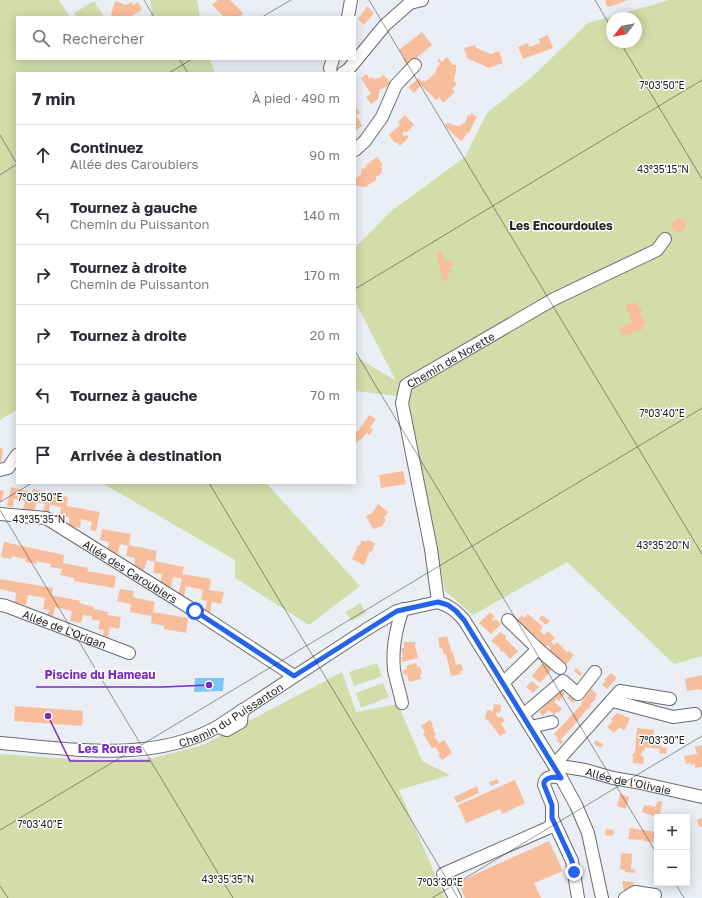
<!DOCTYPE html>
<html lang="fr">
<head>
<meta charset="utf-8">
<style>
  body { margin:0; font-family:"Golos Text",sans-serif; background:#f2f2f3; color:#2b2b33 }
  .controls { position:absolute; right:12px; bottom:12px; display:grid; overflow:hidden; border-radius:0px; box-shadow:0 2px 10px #0003 }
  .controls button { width:36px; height:36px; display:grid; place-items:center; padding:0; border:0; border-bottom:1px solid #e1e1e2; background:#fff; color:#2b2b33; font:20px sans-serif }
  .compass { position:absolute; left:606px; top:12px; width:36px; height:36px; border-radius:50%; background:#fff; box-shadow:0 2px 10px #0003; rotate:239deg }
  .stop { position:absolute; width:12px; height:12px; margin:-9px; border:3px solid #2563eb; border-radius:50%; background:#fff }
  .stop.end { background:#2563eb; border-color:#fff; box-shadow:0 1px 4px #0008 }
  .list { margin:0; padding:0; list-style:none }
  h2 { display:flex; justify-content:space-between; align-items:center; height:52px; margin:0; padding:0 16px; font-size:17px }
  h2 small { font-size:13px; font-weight:400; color:#7c7c81 }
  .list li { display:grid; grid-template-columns:26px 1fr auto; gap:12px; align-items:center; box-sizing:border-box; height:60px; padding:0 16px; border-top:1px solid #e1e1e2 }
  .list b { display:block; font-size:15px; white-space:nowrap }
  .list p { margin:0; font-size:13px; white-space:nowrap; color:#7c7c81 }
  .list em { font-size:13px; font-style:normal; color:#7c7c81 }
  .icon { flex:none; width:22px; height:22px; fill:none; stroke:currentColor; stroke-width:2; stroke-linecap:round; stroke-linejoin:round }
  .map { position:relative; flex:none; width:702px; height:898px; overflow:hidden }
  .search { position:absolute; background:#fff; box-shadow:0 2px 10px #0003; left:16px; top:16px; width:340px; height:44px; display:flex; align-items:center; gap:10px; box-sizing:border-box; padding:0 14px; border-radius:0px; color:#7c7c81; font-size:15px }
  .panel { position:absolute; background:#fff; box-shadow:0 2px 10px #0003; left:16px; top:72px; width:340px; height:412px; border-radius:0px }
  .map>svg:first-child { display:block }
</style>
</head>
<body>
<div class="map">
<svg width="702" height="898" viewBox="0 0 702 898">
  <rect width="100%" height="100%" fill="#ebeef4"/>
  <g fill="#d2ddaa" fill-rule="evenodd">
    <polygon points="0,0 59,0 70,17 17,17 17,59 210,59 215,73 17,73 17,410 0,420"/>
    <polygon points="150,0 197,0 200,17 149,17 152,12"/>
    <path d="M670,0H702V656L674,664L567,562L473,615L445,591L407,397L355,391V356L396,381L355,301V248L390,212L465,157L487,113L533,76L588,23ZM612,18H636V42H612Z"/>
    <polygon points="94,1 104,17 76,17 74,13"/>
    <polygon points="102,483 266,483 360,586 309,625 235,578 235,560"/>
    <polygon points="360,603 366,613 351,621 346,612"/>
    <polygon points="377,663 382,676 354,686 349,672"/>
    <polygon points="342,672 356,712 398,704 422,761 450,775 399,790 445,898 0,898 0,754 101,761 153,758 203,745"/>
    <polygon points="383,683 389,697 361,708 356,693"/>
  </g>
  <polygon fill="#78c8f5" points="195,678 224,678 223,691 194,692"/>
  <g fill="#f8be9c">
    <polygon points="218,0 230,0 243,13 240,17 224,17 212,5"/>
    <polygon points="608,0 628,0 609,7 609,6 607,7 605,1"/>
    <polygon points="115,1 126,5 132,2 133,5 138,2 142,10 130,17 115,17 111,15"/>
    <polygon points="367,6 374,13 364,25 358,19"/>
    <polygon points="422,32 432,45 407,66 403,58 404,57 399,50"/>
    <polygon points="548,35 553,48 523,59 518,47 528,43 529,47 540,43 539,39"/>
    <polygon points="475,45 476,48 491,54 499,51 503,63 489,68 467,58 464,48"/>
    <polygon points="447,57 453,65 456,65 456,73 455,74 454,81 457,84 452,89 455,92 443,103 439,97 436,100 421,85 414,93 408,87 419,78 422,82 423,80 425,82 435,73 437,67 440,64 437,60 439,59 442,62"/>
    <polygon points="367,74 369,79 372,77 374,79 380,78 383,75 391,82 385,88 380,89 378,99 371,104 366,97 371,94 361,78"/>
    <polygon points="355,106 360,113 356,115 362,126 355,131"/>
    <polygon points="472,112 473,115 477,116 469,133 468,132 462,141 456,137 445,126 447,123 458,126 465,123 468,115 470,116"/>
    <polygon points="405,115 414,125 407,132 403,132 403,136 408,135 408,138 400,146 396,142 395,143 389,135 400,125 398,122"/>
    <polygon points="377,157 383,165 381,167 382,169 381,174 376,177 376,180 365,187 357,186 355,183 356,178 361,175 362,168 365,169 366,165"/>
    <circle cx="679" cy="225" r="7"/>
    <polygon points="442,251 444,261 452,260 454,266 449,267 452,271 447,275 449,278 444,282 441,279 443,277 441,274 437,256 439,252"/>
    <polygon points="637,302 639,308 641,308 642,312 640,312 646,324 642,326 643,329 622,336 619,328 632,323 626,305"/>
    <polygon points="369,415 376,419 370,428 373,430 370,435 367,433 363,437 363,438 355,443 355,430 356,432 359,430"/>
    <polygon points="0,448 3,449 1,462 0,462"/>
    <polygon points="403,471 406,484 381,488 379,475"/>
    <polygon points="11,487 32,492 33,489 68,497 67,506 100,512 96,531 90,530 92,522 81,519 80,528 68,526 70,518 60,515 61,507 50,505 49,513 43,512 45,504 37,502 34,512 23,509 25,501 14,499 13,507 7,506"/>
    <polygon points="0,490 4,491 1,503 0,502"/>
    <polygon points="378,504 388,512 384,518 386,520 382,526 373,529 366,516 372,513"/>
    <polygon points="102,529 131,534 129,545 157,551 155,562 147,560 144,570 134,568 135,558 126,556 128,546 120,544 118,554 107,552 109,542 100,540"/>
    <polygon points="362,540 366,542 367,540 375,543 372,552 370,551 364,565 352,559 358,545 360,546"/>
    <polygon points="4,542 64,555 63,563 88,568 87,571 116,576 114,588 74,581 74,578 60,575 62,569 50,567 51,564 37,561 37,564 25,562 26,559 12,556 11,559 1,557"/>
    <polygon points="155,561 184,567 182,574 211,579 209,590 224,592 221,604 212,602 210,612 205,611 207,601 201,600 203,590 186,586 184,597 178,596 182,578 173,577 171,587 160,585 162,574 153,573"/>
    <polygon points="0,579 53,588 52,595 80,601 79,603 94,607 94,609 108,612 107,615 121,617 119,629 110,627 108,637 103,636 104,630 98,629 100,621 91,619 92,616 83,615 81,623 70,621 72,611 55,607 53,617 47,616 49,610 43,609 45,598 28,595 26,605 15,603 16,593 0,589"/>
    <polygon points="120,589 134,591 133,597 155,602 153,612 188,618 186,633 164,629 164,626 151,623 152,616 130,612 131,604 117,601"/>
    <polygon points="490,612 495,617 492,619 494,621 496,619 501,624 491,634 479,623"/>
    <polygon points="528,614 543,627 540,631 544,635 548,631 555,638 551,642 554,645 557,642 567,652 569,651 574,655 565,666 549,651 551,648 548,645 545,648 538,642 540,640 535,636 533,638 521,627 523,625 517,620 522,615 524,618"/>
    <polygon points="542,615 550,621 546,625 539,619"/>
    <polygon points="500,632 506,636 506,639 518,651 510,659 503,651 502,652 499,649 500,648 491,641"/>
    <polygon points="447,636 452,653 453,652 456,665 461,664 463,671 460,671 461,674 451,676 446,654 444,655 442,648 440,649 438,638"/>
    <polygon points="404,642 416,642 415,646 418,658 402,662 401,657 403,657 401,648 404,648"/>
    <polygon points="543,662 552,669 540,683 532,676"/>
    <polygon points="416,663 417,667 420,666 422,674 420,675 421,679 409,682 407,674 404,675 403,670 407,669 406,666"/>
    <polygon points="576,668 582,673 580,676 574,671"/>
    <polygon points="611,673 617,678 607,689 602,685 606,681 604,680"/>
    <polygon points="702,675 702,690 700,690 700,689 687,691 685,679"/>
    <polygon points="532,681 539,687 533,693 526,687"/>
    <polygon points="561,689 565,693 559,701 557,699 554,702 562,709 558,713 557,712 554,715 549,710 543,716 539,712"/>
    <polygon points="591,689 597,694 595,697 596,699 590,704 591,706 588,710 587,709 576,723 561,739 563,742 561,744 556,740 558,738 554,734 582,704 581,703"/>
    <polygon points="570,691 577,698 573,703 567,698 570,695 567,694"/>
    <polygon points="494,704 501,705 500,713 497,712 496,715 499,718 501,716 505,721 501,724 506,732 500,736 488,720 485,719 487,710 493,711"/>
    <polygon points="15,706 83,711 82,726 14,721"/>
    <polygon points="617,713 630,718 625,730 619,728 614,733 607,727 613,721 611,719"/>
    <polygon points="430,720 433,724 432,725 434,729 433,730 436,734 434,736 439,743 444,740 452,753 442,760 438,755 440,754 435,747 432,748 423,734 425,732 421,726"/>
    <polygon points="637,728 654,730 653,739 658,739 657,744 661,745 661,747 667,748 666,754 659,753 660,749 645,747 644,751 642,751 641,756 644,757 643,764 633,763 633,757 632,755 635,752"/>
    <polygon points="595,740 603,744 601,748 594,744"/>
    <polygon points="702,745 702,767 695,768 695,764 690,765 690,763 686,764 684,756 697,754 695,747"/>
    <polygon points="497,779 499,783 491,786 489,782"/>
    <polygon points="515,780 525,803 502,814 500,809 466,823 458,805"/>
    <polygon points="477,786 479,793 457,803 454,797"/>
    <polygon points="620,794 629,797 626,809 617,806"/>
    <polygon points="658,801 663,802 659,815 657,814 656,817 642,812 644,805 648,806 648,805 655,807"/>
    <polygon points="702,818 702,827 699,827 697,820"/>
    <polygon points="630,828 655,832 653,842 643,841 643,839 641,839 641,840 628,839"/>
    <polygon points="606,829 614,830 613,836 605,835"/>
    <polygon points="549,841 563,871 534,883 541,898 465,898 458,882"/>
    <polygon points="621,853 632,854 631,869 635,870 635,873 625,872 625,870 620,869"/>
    <polygon points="622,881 634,882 633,888 624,891"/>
  </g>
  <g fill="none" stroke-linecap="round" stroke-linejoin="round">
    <defs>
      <g id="minor">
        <polyline points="348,17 351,0"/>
        <polyline points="331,73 330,68 333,59"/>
        <polyline points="343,73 348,70 385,25 410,3 422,0"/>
        <polyline points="355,150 365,141 382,117 396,85 415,65"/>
        <polyline points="0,470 8,468 17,455"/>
        <path id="s1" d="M0,514L46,518L195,611L294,676"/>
        <path id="s2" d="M438,602L431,549L402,403L406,385L554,299L657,250L665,239"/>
        <path d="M438,602C450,606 456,611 464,620L554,765L576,805L588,833L602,898"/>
        <path id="s3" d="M0,605L6,606L129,653"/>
        <polyline points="538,649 560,668"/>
        <polyline points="503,683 538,649 508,620"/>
        <polyline points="613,701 673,717 695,714"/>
        <path d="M402,703C400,692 396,681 394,670C392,650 396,628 403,609"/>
        <polyline points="523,715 563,681 578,694 595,672"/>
        <polyline points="531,727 552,722"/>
        <polyline points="221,728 227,730 241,722 242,710"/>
        <path id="s4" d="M0,743C72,749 152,763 217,727L367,629L397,611L438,602"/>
        <path id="s5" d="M554,765L585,770L613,778L636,782L702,797"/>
        <polyline points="554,765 620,691 670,699"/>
        <polyline points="552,818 572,861 578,898"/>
        <path d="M455,898L443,874L548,828L552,824V805L544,785C545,775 554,776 561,778"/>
        <polyline points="625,898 635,892 655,895"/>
      </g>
    </defs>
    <use href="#minor" stroke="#696b70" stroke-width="14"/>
    <use href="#minor" stroke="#fff" stroke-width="12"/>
  </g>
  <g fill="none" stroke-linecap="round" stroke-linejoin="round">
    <path stroke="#2563eb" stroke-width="5" d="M195,611L294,676L397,611L438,602L448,605L456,611L464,620L561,778C555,777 548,776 544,782V785L552,805V818L572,861L574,872"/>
  </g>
  <path fill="none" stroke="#202123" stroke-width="1" stroke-opacity="0.45" d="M144,0L154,17M369,0L702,554M595,0L612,29M262,17L291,0M620,42L702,179M179,59L188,73M169,73L192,59M0,135L17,164M0,175L17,164M355,289L702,80M355,351L657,854M209,483L458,898M0,502L32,483M0,510L233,898M0,830L702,408M675,883L684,898M0,886L8,898M432,898L702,736"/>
  <g text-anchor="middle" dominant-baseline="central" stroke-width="3" stroke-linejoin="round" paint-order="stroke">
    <g font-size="11" fill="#202123" stroke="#fff">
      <text stroke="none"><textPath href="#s2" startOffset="272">Chemin de Norette</textPath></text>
      <text stroke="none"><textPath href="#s1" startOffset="146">Allée des Caroubiers</textPath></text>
      <text stroke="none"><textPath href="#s3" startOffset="69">Allée de L'Origan</textPath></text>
      <text stroke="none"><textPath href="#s4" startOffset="239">Chemin du Puissanton</textPath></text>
      <text stroke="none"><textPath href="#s5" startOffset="76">Allée de l'Olivaie</textPath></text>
    </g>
    <g font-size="12" font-weight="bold" fill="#202123" stroke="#fff">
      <text x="561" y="225">Les Encourdoules</text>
    </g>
  </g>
  <g font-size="10" text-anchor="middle" fill="#202123" stroke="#fff" stroke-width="3" stroke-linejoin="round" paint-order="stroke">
    <text x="662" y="89">7°03'50"E</text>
    <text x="663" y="173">43°35'15"N</text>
    <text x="662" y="417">7°03'40"E</text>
    <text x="40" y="501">7°03'50"E</text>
    <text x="39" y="523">43°35'35"N</text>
    <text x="663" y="549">43°35'20"N</text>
    <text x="662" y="744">7°03'30"E</text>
    <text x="40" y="828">7°03'40"E</text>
    <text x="228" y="883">43°35'35"N</text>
    <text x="440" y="886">7°03'30"E</text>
  </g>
  <path fill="none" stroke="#7b2cbf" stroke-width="1.5" d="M209 685L163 687H36M48 716L70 761H150"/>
  <g fill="#7b2cbf" stroke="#fff" stroke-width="1.5">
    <circle cx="209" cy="685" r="4"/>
    <circle cx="48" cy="716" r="4"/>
  </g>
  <g font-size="12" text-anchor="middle" font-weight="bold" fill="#7b2cbf" stroke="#fff" stroke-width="3" stroke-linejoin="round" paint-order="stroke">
    <text x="100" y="679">Piscine du Hameau</text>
    <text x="110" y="753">Les Roures</text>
  </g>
</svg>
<div class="controls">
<button>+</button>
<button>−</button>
</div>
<svg class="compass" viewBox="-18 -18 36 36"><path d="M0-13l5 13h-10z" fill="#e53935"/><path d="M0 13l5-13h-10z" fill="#7c7c81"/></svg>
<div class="stop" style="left:195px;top:611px"></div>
<div class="stop end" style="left:574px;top:872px"></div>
<div class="search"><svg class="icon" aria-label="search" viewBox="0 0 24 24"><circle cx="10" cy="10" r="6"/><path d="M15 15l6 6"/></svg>Rechercher</div>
<section class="panel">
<h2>7 min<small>À pied · 490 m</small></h2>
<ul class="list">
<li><svg class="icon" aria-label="ahead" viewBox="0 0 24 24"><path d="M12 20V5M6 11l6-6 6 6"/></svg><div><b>Continuez</b><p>Allée des Caroubiers</p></div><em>90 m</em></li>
<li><svg class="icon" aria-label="left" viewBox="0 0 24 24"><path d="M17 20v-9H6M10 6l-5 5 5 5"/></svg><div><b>Tournez à gauche</b><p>Chemin du Puissanton</p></div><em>140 m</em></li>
<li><svg class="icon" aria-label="right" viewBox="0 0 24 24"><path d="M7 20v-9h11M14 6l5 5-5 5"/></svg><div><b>Tournez à droite</b><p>Chemin de Puissanton</p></div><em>170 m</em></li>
<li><svg class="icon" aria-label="right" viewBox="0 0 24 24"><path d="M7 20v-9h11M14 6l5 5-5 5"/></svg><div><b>Tournez à droite</b></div><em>20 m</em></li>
<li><svg class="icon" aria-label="left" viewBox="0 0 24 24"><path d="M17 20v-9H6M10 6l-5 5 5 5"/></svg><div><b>Tournez à gauche</b></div><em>70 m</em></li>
<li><svg class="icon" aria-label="arrive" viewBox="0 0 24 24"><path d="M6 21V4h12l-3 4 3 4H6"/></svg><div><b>Arrivée à destination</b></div></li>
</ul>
</section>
</div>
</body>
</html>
